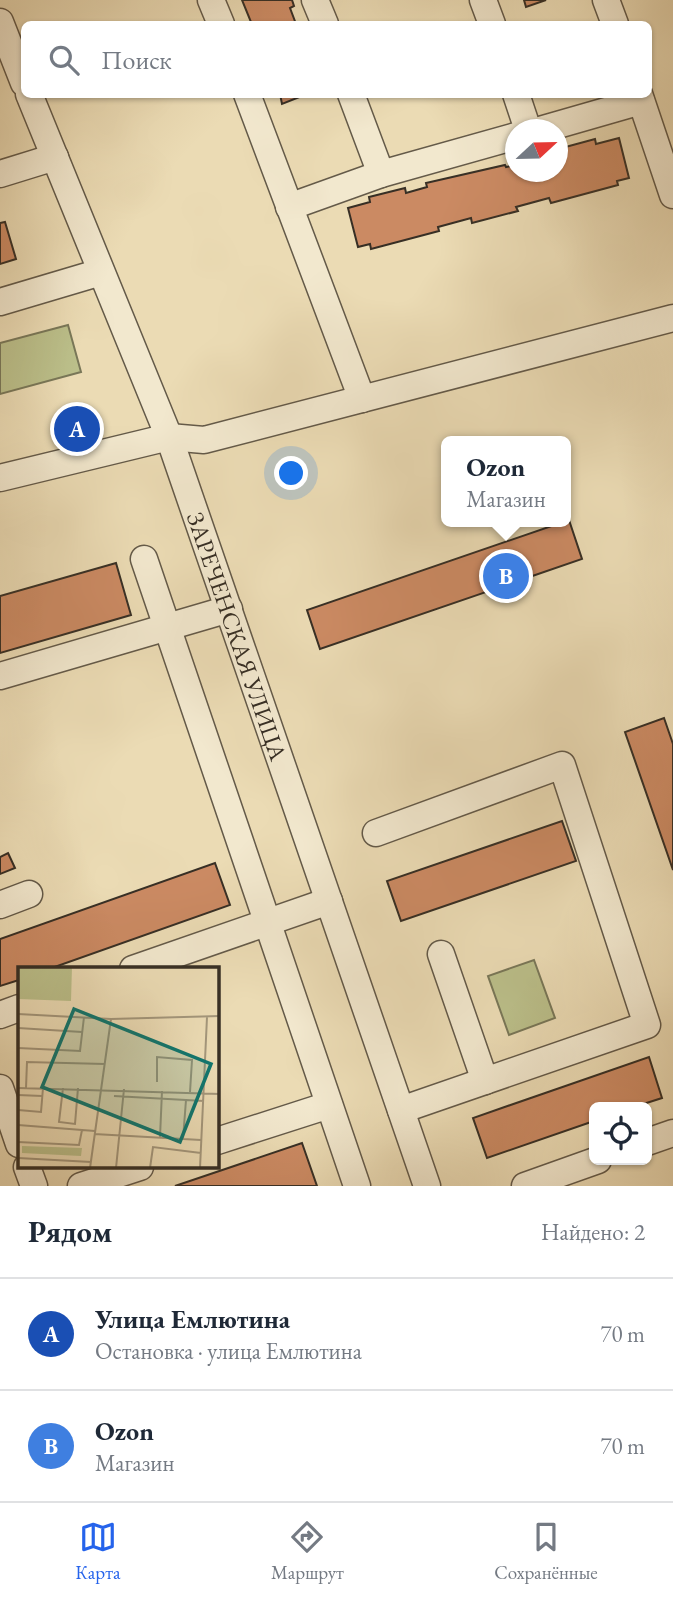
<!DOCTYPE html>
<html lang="ru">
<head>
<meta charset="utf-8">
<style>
  body { margin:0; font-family:"EB Garamond",serif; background:#f2f2f3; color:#1f2937 }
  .controls { position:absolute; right:21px; bottom:21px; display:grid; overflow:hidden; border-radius:10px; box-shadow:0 2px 5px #0004 }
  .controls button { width:63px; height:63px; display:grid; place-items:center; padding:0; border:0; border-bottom:2px solid #e0e1e3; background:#fff; color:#1f2937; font:35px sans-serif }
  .compass { position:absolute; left:505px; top:119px; width:63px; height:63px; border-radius:50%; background:#fff; box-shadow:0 2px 5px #0004; rotate:68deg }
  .you { position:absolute; left:292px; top:474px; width:24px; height:24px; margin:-18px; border:5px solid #fff; border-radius:50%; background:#1a73e8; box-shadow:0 0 0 10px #1a73e833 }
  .badge { display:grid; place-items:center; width:46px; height:46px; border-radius:50%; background:#2563eb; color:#fff; font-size:23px; font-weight:700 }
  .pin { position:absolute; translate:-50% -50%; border:4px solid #fff; box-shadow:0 2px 7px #0006 }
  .popup { position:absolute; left:441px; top:436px; width:130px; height:91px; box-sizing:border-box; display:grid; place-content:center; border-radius:10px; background:#fff; filter:drop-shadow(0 2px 5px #0005); font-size:23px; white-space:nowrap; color:#747a83 }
  .popup b { font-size:26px; color:#1f2937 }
  .popup::after { content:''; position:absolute; left:50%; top:100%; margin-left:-14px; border:14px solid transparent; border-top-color:#fff }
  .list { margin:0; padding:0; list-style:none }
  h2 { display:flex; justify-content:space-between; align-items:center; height:91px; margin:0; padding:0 28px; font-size:30px }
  h2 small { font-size:23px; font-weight:400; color:#747a83 }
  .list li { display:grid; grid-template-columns:46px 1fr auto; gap:21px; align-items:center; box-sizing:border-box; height:112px; padding:0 28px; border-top:2px solid #e0e1e3 }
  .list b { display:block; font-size:26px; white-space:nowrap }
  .list p { margin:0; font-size:23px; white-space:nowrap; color:#747a83 }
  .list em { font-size:23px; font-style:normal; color:#747a83 }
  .icon { flex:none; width:38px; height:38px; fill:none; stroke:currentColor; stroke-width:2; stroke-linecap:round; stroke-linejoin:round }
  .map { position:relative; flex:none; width:673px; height:1186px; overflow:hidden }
  .search { position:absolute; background:#fff; box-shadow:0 2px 5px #0004; left:21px; right:21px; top:21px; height:77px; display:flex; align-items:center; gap:18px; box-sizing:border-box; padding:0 24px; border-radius:10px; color:#747a83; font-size:26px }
  .sheet { height:315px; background:#fff }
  nav { display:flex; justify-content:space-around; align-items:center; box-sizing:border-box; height:98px; border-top:2px solid #e0e1e3; background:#fff; font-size:19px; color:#747a83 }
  nav a { display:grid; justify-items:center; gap:4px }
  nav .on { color:#2563eb }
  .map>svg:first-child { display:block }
</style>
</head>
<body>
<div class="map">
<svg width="673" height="1186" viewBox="0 0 673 1186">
  <rect width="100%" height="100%" fill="#ebdbb4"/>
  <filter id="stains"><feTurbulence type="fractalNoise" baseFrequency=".00286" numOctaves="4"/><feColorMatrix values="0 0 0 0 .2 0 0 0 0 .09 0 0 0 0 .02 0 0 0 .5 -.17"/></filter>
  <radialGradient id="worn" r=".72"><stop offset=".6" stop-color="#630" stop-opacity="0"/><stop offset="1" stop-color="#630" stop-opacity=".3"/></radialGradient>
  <g fill="#bbbf8a" stroke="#797758" stroke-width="2">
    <polygon points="68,325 81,372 0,394 0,343"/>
    <polygon points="534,960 555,1018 509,1035 488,976"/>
  </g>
  <g fill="#cb8a63" stroke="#372f25" stroke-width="2">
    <polygon points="242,0 292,0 294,6 290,8 296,24 247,24 251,22"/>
    <polygon points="524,0 546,0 526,7"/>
    <polygon points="280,94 307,94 282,104"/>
    <polygon points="619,138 629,178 617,181 618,185 551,203 549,198 516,207 518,211 472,223 471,218 438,227 439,231 371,249 370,244 358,247 348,208 370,202 369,197 405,188 406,193 427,187 426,183 505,165 506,167 516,165 516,172 558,172 558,149 595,139 596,144"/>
    <polygon points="5,222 16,259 0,264 0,223"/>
    <polygon points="569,520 582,559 320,649 307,610"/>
    <polygon points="116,563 131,615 0,653 0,596"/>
    <polygon points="664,718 673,744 673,870 625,732"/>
    <polygon points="562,821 576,861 401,921 387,881"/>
    <polygon points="8,853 15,868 0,874 0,857"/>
    <polygon points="215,863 230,905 49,969 19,969 19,980 0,986 0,939"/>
    <polygon points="649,1057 662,1098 634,1107 594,1107 594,1121 487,1158 473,1118"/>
    <polygon points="302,1143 317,1186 175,1186"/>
  </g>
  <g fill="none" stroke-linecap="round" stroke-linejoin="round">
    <defs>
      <g id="minor">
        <polyline points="211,0 221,24"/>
        <polyline points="315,0 325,24"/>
        <polyline points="483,0 492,24"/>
        <polyline points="606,0 615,24"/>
        <polyline points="0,22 24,83"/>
        <path id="s1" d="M29,94L169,437L427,1186"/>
        <polyline points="247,94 362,399"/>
        <polyline points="351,94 381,174 516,136"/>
        <polyline points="516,94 528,130"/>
        <polyline points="639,94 673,195"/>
        <polyline points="540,130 641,101"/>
        <polyline points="0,174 55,157"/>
        <polyline points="289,207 381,174"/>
        <polyline points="0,302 101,272"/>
        <polyline points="0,478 169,437 204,440 673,318"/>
        <polyline points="144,559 357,1186"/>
        <polyline points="0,676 229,609"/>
        <polyline points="376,833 562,765 647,1025 401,1110"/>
        <polyline points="0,905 29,894"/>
        <polyline points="441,954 485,1081"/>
        <polyline points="133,969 329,901"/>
        <polyline points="0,1015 19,1008"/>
        <polyline points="0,1088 19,1144"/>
        <polyline points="217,1141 329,1105"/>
        <polyline points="647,1142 673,1133"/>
        <polyline points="27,1167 34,1186"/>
        <polyline points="81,1186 140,1167"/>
        <polyline points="525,1186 598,1160"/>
      </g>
    </defs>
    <use href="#minor" stroke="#645a49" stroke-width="29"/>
    <use href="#minor" stroke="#f2e8ce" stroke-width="26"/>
  </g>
  <g text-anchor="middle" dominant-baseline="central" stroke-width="5" stroke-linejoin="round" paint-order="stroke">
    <g font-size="24" fill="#372f25" stroke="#f2e8ce">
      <text stroke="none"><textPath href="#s1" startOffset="581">ЗАРЕЧЕНСКАЯ УЛИЦА</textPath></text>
    </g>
  </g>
  <g transform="translate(18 967)">
    <rect width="201" height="201" fill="#ebdbb4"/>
    <path d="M0,0H54L53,34L0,32ZM4,179L64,181L63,189L4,186Z" fill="#bbbf8a"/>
    <path fill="none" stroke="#a3967b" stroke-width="2" d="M0,47L93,52L202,49M0,61L64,65M0,81L62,84L66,50M139,115V90L174,93L172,125M0,121L202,127M8,121L9,95L87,97M45,121L41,155L57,157L60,121M0,128L24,129M96,129L186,134M0,143L23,145L25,121M0,158L77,164M76,167L183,173M142,170L144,124M165,172L168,133M0,175L61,178L64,163M0,191L73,195M72,201L93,52M98,201L106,122M132,201L135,180L183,186M182,201L189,50"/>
    <path fill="#0f766e" fill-opacity="0.15" stroke="#0f766e" stroke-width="3.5" d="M56,42L193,97L162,175L24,120Z"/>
    <rect width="201" height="201" fill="none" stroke="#372f25" stroke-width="3.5"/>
  </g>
  <rect width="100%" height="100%" filter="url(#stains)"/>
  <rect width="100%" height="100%" fill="url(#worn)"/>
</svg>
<div class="controls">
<button><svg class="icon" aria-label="locate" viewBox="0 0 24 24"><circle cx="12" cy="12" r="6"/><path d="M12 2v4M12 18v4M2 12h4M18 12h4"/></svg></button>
</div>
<svg class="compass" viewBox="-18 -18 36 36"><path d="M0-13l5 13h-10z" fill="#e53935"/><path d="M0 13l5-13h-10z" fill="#747a83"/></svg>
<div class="you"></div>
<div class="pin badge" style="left:77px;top:429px;background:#1a4fb4">A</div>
<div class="pin badge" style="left:506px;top:576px;background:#3f7fe0">B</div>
<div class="popup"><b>Ozon</b>Магазин</div>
<div class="search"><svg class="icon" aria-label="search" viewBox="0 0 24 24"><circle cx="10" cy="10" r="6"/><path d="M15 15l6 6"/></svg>Поиск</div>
</div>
<section class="sheet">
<h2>Рядом<small>Найдено: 2</small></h2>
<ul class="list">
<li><span class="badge" style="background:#1a4fb4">A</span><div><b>Улица Емлютина</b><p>Остановка · улица Емлютина</p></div><em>70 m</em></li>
<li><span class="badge" style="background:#3f7fe0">B</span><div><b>Ozon</b><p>Магазин</p></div><em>70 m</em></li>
</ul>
</section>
<nav>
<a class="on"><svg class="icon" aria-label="map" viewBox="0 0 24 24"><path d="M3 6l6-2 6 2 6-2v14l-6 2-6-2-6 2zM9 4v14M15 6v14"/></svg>Карта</a>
<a><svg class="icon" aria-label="directions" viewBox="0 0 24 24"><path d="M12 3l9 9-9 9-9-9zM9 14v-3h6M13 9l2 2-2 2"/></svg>Маршрут</a>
<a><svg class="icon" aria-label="saved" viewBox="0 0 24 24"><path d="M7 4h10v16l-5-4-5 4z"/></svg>Сохранённые</a>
</nav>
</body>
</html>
